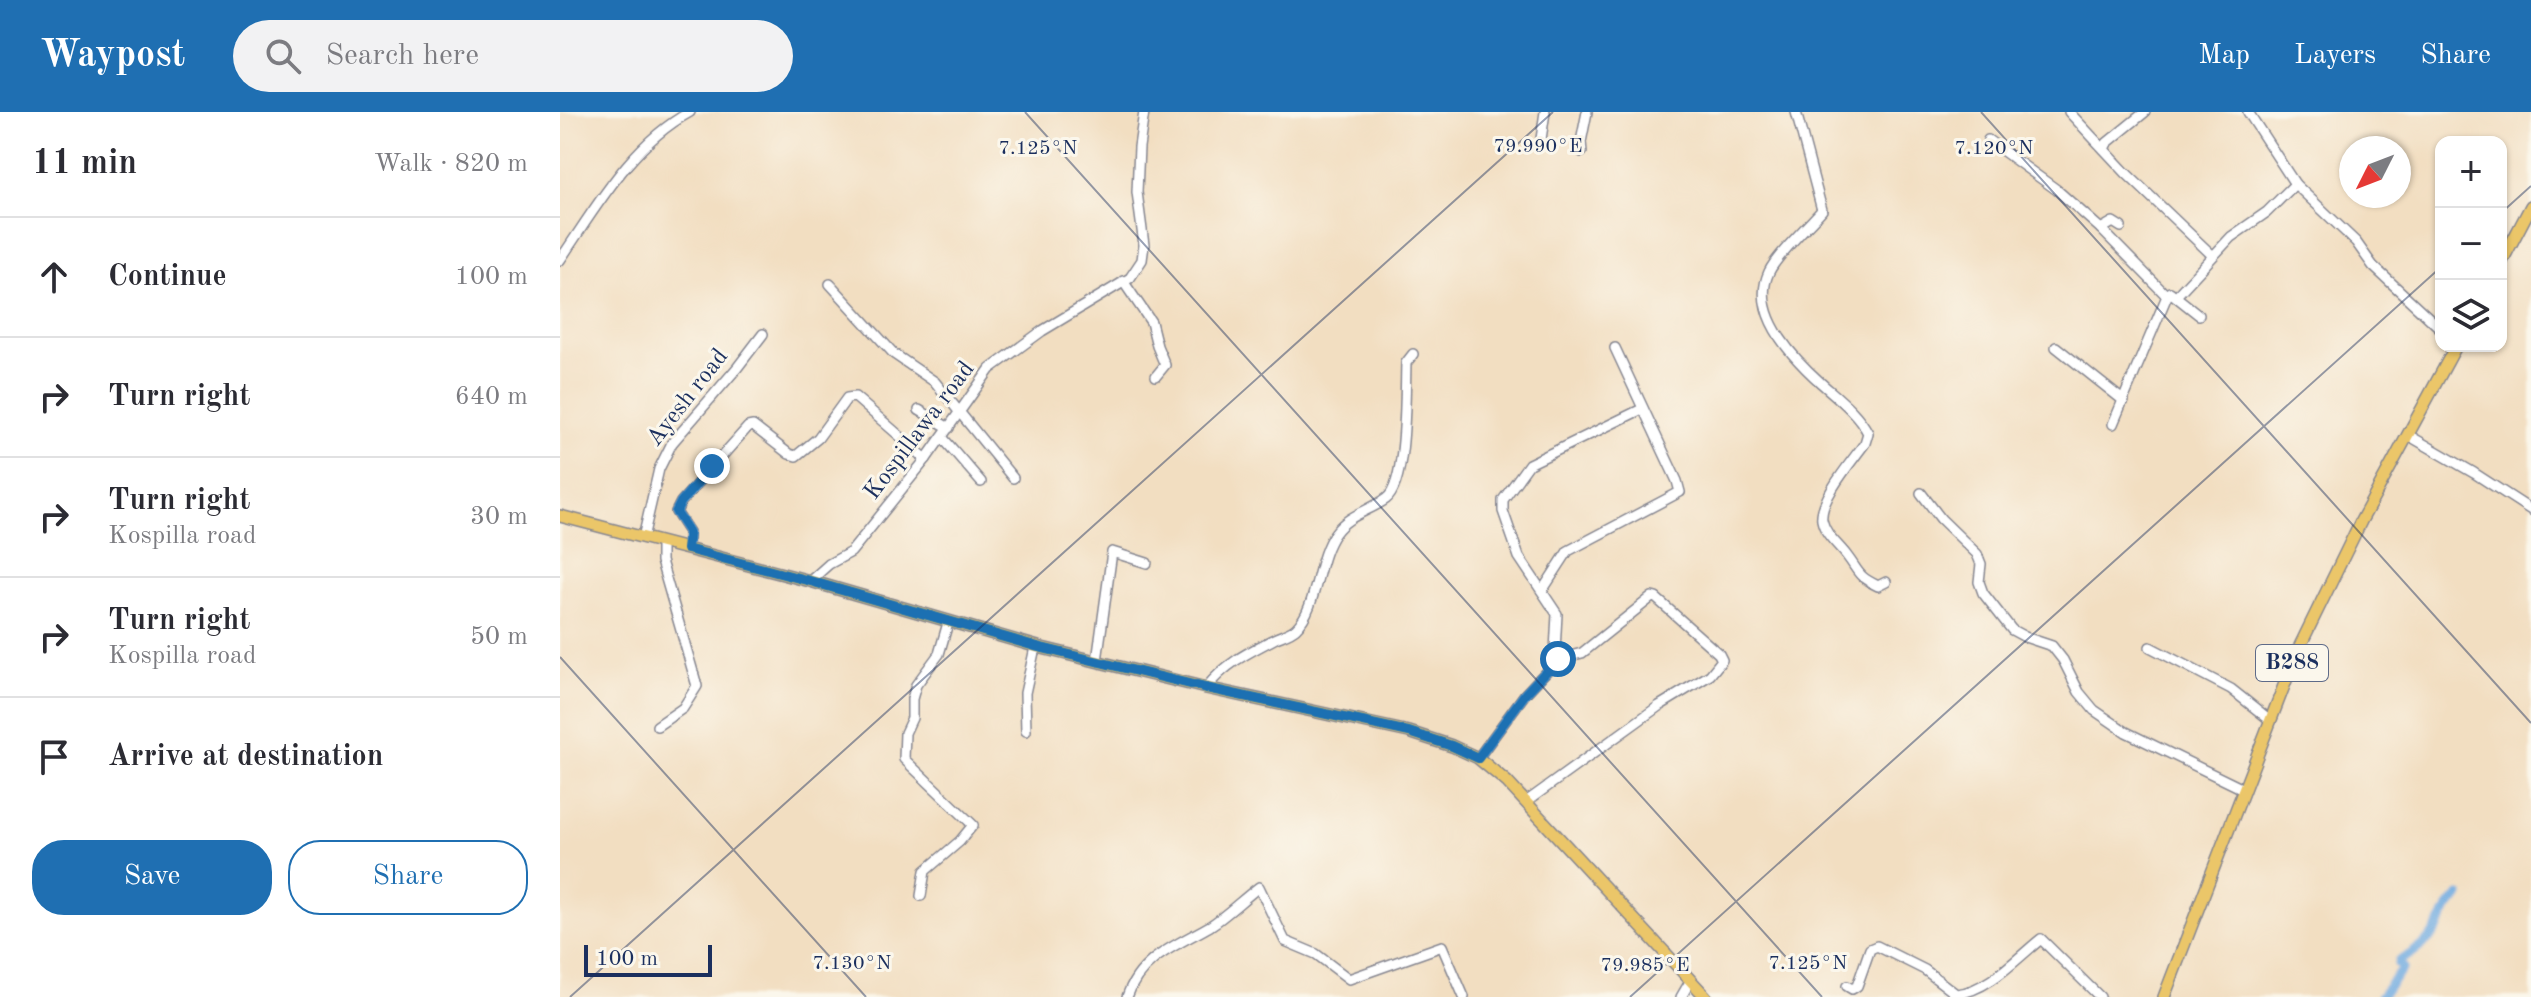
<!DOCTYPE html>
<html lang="en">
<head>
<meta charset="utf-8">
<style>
  body { margin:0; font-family:"Old Standard TT",serif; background:#f2f2f3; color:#2b2b33 }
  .controls { position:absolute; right:24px; top:24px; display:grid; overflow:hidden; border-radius:16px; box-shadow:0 2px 6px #0004 }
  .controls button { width:72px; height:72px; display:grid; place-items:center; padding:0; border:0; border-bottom:2px solid #e1e1e2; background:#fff; color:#2b2b33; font:40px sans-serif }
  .compass { position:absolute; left:1779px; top:24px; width:72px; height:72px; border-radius:50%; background:#fff; box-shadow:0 2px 6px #0004; rotate:228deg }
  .scale { position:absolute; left:24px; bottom:20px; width:128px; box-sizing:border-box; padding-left:8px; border:4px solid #1b2f5e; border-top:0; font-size:22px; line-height:28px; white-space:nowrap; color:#1b2f5e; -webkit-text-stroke:6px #fbf7ec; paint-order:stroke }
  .stop { position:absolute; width:24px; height:24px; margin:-18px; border:6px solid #1f6fb2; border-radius:50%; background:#fff }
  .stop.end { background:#1f6fb2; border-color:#fff; box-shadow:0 2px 8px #0008 }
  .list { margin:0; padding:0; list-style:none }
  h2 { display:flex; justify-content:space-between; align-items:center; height:104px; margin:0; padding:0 32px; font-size:34px }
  h2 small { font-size:26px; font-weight:400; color:#7c7c81 }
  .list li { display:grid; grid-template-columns:52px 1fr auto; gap:24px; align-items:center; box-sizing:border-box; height:120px; padding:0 32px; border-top:2px solid #e1e1e2 }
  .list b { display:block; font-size:30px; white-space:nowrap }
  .list p { margin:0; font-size:26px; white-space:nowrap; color:#7c7c81 }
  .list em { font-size:26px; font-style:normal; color:#7c7c81 }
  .actions { display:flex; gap:16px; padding:24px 32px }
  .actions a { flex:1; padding:18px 0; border:2px solid #1f6fb2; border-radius:32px; text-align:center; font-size:28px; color:#1f6fb2 }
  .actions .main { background:#1f6fb2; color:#fff }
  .icon { flex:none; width:44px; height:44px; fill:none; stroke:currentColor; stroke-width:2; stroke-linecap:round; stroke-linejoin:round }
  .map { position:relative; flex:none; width:1971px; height:885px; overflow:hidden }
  header { display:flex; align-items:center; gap:48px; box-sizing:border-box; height:112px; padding:0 40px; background:#1f6fb2; color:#fff }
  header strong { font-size:38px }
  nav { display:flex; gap:44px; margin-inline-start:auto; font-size:28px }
  .search { width:560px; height:72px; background:#f2f2f3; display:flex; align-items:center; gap:20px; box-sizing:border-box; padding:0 28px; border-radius:44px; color:#7c7c81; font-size:30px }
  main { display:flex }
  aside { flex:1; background:#fff }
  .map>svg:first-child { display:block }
</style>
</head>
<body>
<header>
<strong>Waypost</strong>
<div class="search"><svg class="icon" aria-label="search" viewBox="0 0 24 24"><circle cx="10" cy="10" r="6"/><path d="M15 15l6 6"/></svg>Search here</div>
<nav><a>Map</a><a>Layers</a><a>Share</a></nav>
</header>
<main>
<aside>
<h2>11 min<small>Walk · 820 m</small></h2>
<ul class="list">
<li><svg class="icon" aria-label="ahead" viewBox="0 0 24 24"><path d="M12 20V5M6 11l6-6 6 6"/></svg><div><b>Continue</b></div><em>100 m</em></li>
<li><svg class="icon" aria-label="right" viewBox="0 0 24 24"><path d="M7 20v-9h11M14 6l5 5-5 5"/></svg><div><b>Turn right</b></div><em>640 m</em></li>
<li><svg class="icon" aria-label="right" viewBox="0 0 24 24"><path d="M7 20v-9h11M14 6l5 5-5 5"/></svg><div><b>Turn right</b><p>Kospilla road</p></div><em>30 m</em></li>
<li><svg class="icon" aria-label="right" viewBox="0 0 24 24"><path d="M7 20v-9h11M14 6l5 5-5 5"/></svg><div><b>Turn right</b><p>Kospilla road</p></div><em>50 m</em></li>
<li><svg class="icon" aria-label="arrive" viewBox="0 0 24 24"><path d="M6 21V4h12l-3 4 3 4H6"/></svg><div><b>Arrive at destination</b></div></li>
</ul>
<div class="actions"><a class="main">Save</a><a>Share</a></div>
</aside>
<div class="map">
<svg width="1971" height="885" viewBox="0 0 1971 885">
  <rect width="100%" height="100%" fill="#fbf7ec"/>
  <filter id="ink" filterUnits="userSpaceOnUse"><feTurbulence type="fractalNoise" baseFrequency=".0125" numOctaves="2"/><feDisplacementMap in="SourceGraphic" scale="16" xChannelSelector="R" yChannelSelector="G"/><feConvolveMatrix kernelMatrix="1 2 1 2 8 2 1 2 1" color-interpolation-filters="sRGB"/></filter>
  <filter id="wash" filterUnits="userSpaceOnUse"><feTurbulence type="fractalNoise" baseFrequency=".006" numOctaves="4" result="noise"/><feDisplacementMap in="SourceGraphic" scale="32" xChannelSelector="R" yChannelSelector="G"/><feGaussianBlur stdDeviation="1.8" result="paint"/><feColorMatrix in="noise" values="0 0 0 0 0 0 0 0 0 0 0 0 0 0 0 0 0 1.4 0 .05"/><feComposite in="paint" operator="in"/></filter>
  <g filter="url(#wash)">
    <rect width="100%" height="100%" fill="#f2dec1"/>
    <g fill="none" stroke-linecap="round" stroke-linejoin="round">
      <path stroke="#6faae0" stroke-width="9" d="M1820,885L1843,856L1838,852L1839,849C1852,842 1865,833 1874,821C1886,805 1883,798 1900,784"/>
    </g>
  </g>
  <g filter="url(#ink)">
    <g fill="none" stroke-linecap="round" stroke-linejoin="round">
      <defs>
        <g id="minor">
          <path d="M1236,0L1262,98C1248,114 1217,143 1209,160C1190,201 1233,246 1261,271C1278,286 1298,301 1308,321L1305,331C1293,348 1259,387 1262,408C1265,423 1278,432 1287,444C1300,461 1297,464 1318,474L1326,470"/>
          <polyline points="1509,0 1566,61 1652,143"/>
          <polyline points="1688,0 1735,72 1796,130 1813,154 1881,217"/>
          <polyline points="1428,28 1497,78 1541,117"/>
          <polyline points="984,31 981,27 985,0"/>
          <polyline points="1544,37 1547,31 1585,0"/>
          <polyline points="1022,40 1021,30 1027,0"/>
          <polyline points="1561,115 1553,110 1541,117 1607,184"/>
          <path d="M0,148C37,94 71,32 130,0"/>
          <polyline points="563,169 591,210 597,234 605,253 596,264"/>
          <polyline points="270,172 334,242 375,270 453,366"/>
          <polyline points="1617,183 1671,125 1707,100 1735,72"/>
          <polyline points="1496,235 1564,289"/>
          <polyline points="359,298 389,316"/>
          <polyline points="1553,312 1607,184 1610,180 1639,203"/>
          <polyline points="1848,323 1914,361 1971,398"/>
          <polyline points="382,325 421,370"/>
          <polyline points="1361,381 1381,407 1417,442 1421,452 1419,470 1423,481 1452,518 1465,525 1492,534 1503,548 1519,580 1534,598 1566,620 1683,677"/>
          <polyline points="83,426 99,357 112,331 177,256 203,222"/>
          <polyline points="127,437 129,420 116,400 121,390 188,315 193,314 229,342 236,344 258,326 287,286 295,285 366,347"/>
          <polyline points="250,469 269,452 291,440 366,347 430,257 482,219 570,166 582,148 584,133 577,80 579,35 584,0"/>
          <polyline points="982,479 1008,439 1120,380 1117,369 1055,236"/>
          <polyline points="1590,535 1671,577 1710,608"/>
          <polyline points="537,549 552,440 587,451"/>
          <path d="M646,576C665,552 687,541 714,527C720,524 731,521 736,516C758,495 756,447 775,421C788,403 809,399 826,387C847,372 845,278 846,251L853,242"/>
          <polyline points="97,614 123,596 137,574 101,449 101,431"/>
          <polyline points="466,619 465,581 474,540 478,535"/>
          <polyline points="918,646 965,582 998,547 995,539 997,502 959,445 943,399 943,388 969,352 1082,297"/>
          <polyline points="966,690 1099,594 1150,563 1162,548 1159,542 1096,486 1092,485 1022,541 998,547"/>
          <polyline points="361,784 365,759 400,729 413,713 344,647 345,621 352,606 352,587 356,573 379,542 388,511"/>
          <path d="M1287,874L1292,877L1297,874L1310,837L1317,834L1365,858L1396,882C1428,879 1457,846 1481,827L1540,885"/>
          <path d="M567,885C580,846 617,833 650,814C667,803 683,787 699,775L725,829L756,842L789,867L882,834L904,885"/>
          <polyline points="1121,885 1131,868"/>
        </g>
        <g id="major">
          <polyline points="1941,151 1971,94"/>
          <polyline points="0,404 250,469 478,535 646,576 849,620 892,634 918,646 947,670 1146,885"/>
          <polyline points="1604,885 1737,540 1801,409 1896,234"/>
        </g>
      </defs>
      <use href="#minor" stroke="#868690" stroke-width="12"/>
      <use href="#major" stroke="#868690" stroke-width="14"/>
      <use href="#minor" stroke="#fff" stroke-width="9"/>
      <use href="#major" stroke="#ebc669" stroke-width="11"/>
    </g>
  </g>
  <g fill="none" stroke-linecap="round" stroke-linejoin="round" filter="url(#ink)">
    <polyline stroke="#1f6fb2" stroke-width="10" points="152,354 121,390 116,400 129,420 127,437 250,469 478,535 646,576 849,620 892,634 918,646 965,582 998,547"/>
  </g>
  <path fill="none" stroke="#1b2f5e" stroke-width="2" stroke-opacity="0.45" d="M465,0L1262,885M1421,0L1971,611M1941,101L1971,74M0,545L306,885M10,885L993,0M1070,885L1881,155"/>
  <g text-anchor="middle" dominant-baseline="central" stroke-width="6" stroke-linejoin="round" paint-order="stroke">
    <rect fill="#fbf7ec" stroke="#5e6b89" stroke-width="2" x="1696" y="533" width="72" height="36" rx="6"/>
    <g font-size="22" font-weight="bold" fill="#1b2f5e">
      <text x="1732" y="551">B288</text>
    </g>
    <g font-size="24" fill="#1b2f5e" stroke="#fbf7ec">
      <text transform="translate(128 286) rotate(-52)">Ayesh road</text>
      <text transform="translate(360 319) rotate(-53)">Kospillawa road</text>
    </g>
  </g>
  <g font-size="20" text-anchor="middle" fill="#1b2f5e" stroke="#fbf7ec" stroke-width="6" stroke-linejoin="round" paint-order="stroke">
    <text x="978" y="40">79.990°E</text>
    <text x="478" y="42">7.125°N</text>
    <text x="1434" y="42">7.120°N</text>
    <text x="292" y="857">7.130°N</text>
    <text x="1248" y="857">7.125°N</text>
    <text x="1085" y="859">79.985°E</text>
  </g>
</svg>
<div class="controls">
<button>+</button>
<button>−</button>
<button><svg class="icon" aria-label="layers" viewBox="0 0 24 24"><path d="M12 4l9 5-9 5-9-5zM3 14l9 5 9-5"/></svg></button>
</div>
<svg class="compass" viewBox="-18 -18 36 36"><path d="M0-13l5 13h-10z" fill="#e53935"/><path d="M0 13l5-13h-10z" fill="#7c7c81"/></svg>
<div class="scale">100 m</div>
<div class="stop" style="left:998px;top:547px"></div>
<div class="stop end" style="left:152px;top:354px"></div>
</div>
</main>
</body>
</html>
